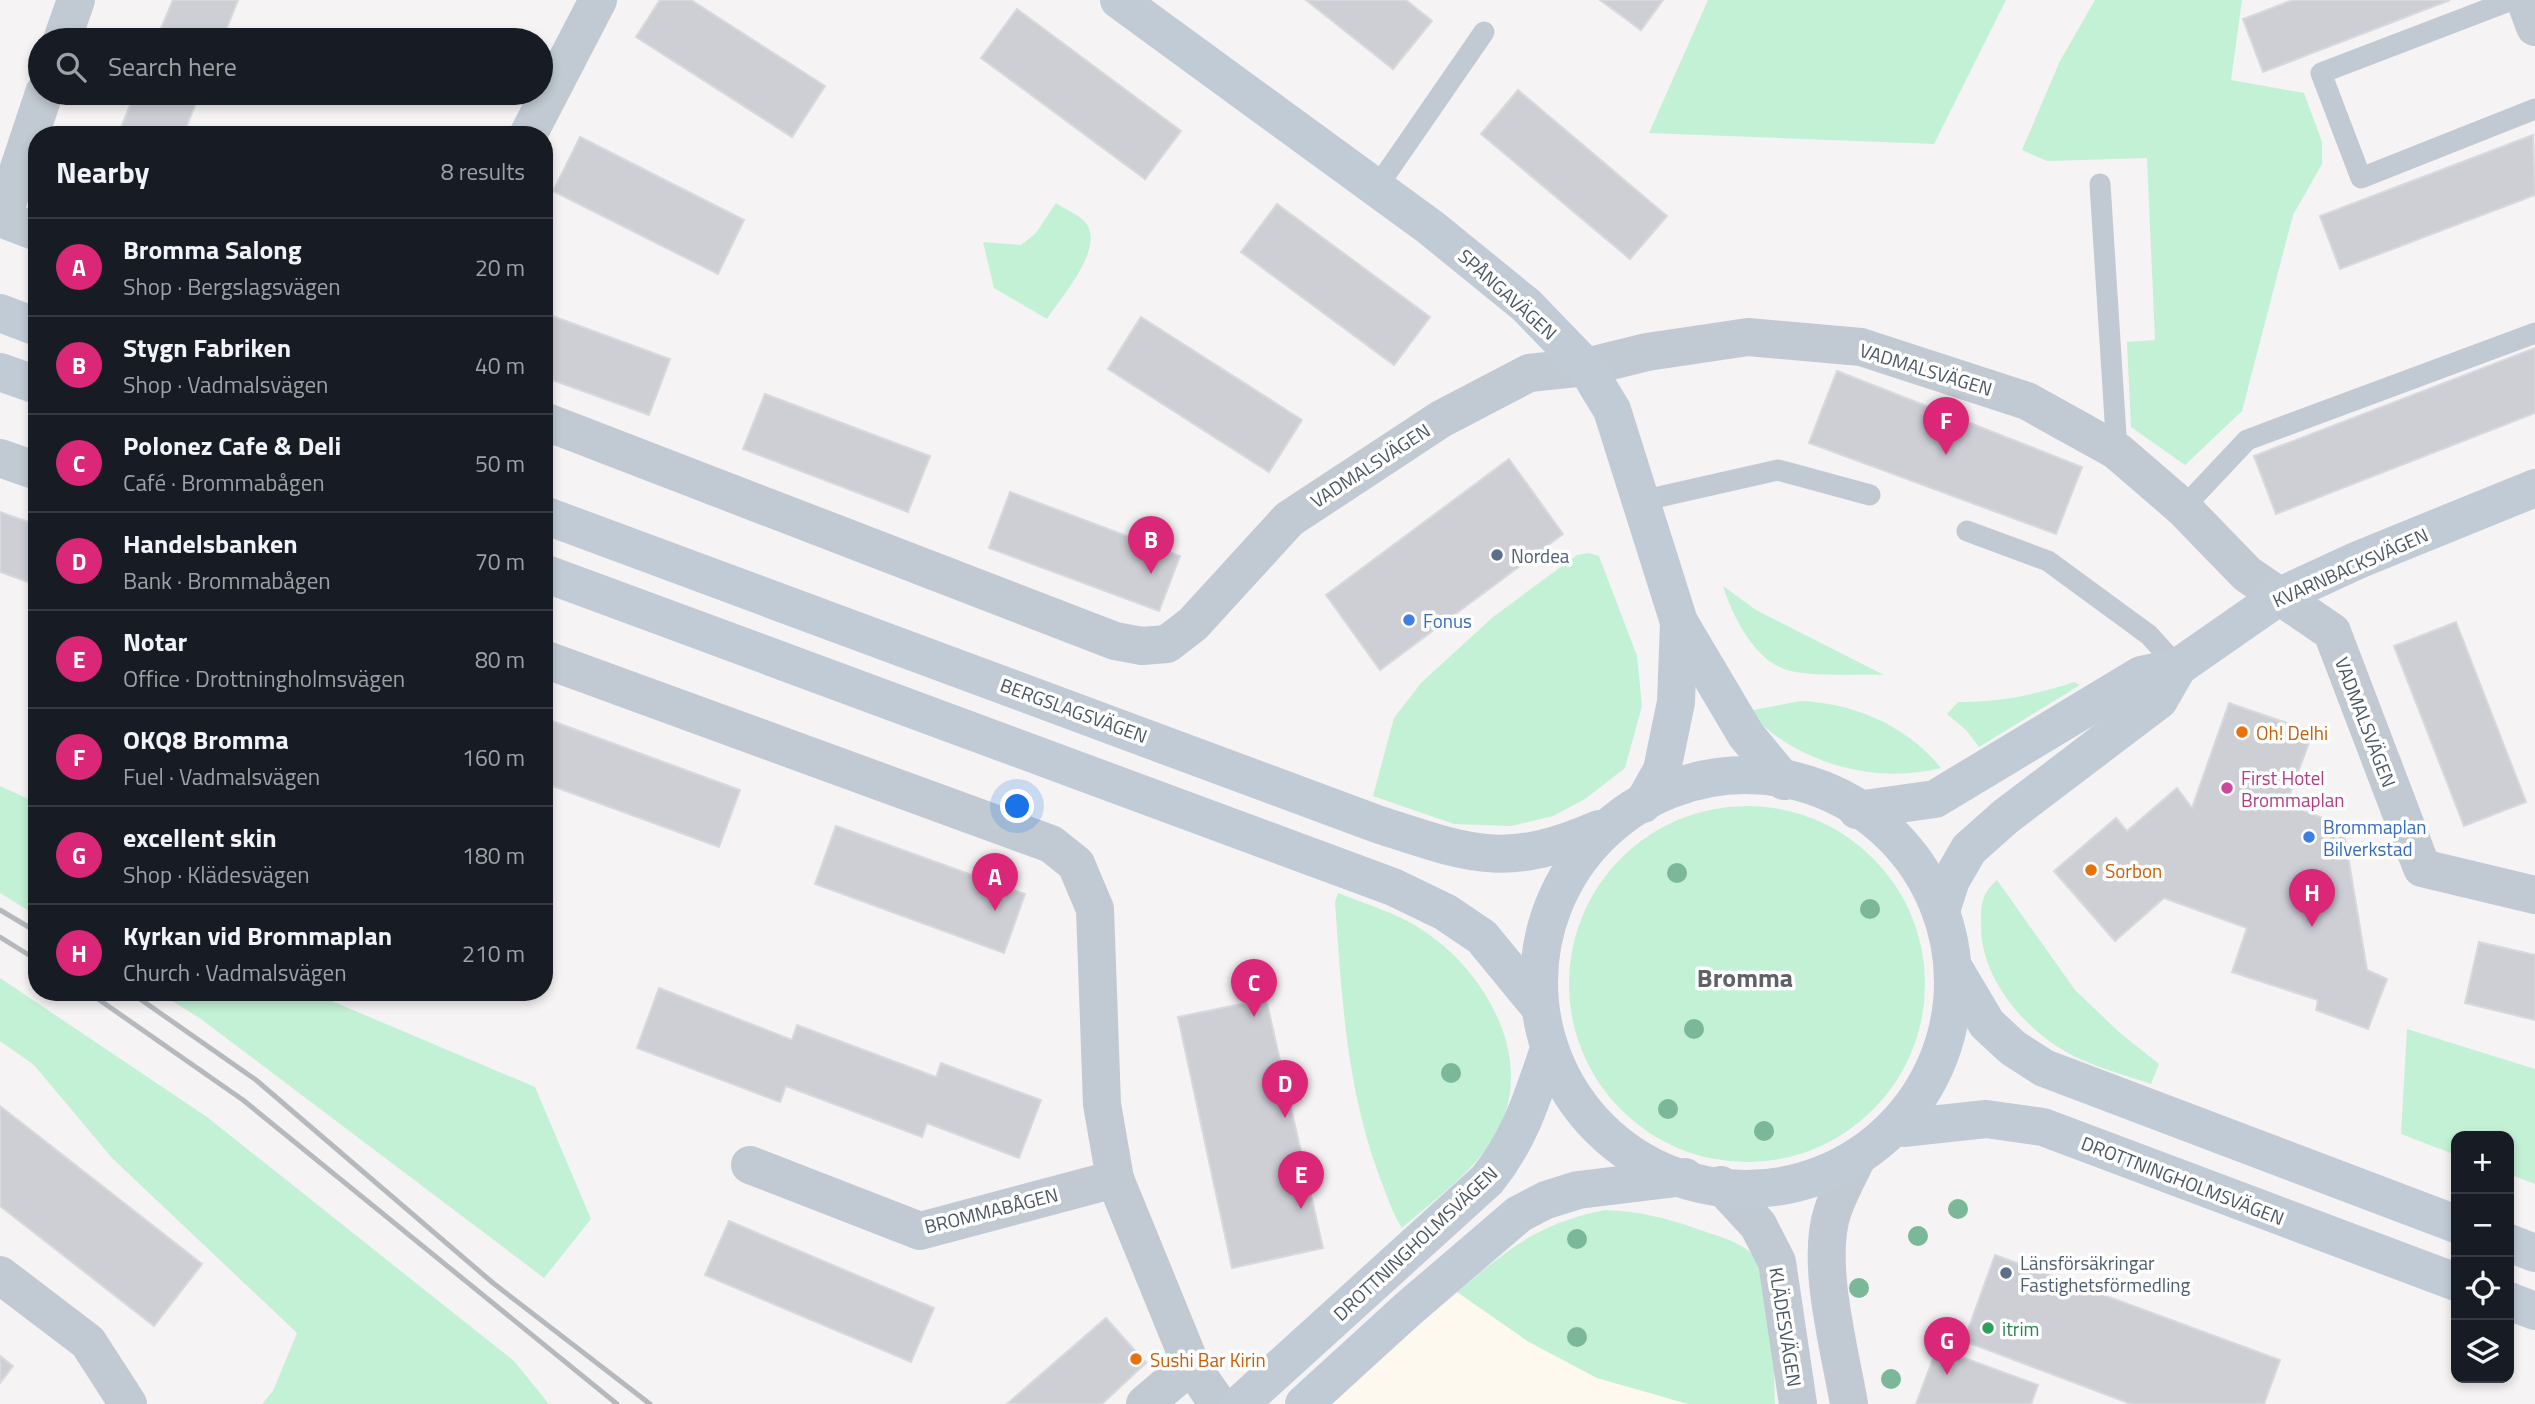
<!DOCTYPE html>
<html lang="en">
<head>
<meta charset="utf-8">
<style>
  body { margin:0; font-family:"Titillium Web",sans-serif; background:#20242c; color:#f1f3f6 }
  .controls { position:absolute; right:21px; bottom:21px; display:grid; overflow:hidden; border-radius:14px; box-shadow:0 4px 10px #0003 }
  .controls button { width:63px; height:63px; display:grid; place-items:center; padding:0; border:0; border-bottom:2px solid #363941; background:#171b24; color:#f1f3f6; font:35px sans-serif }
  .you { position:absolute; left:1018px; top:807px; width:24px; height:24px; margin:-18px; border:5px solid #fff; border-radius:50%; background:#1a73e8; box-shadow:0 0 0 10px #1a73e833 }
  .badge { display:grid; place-items:center; width:46px; height:46px; border-radius:50%; background:#db2777; color:#fff; font-size:23px; font-weight:700 }
  .pin { position:absolute; translate:-50% -58px; filter:drop-shadow(0 2px 4px #0008) }
  .pin::after { content:''; position:absolute; top:37px; width:24px; height:21px; background:inherit; clip-path:polygon(0 0,100% 0,50% 100%) }
  .list { margin:0; padding:0; list-style:none }
  h2 { display:flex; justify-content:space-between; align-items:center; height:91px; margin:0; padding:0 28px; font-size:30px }
  h2 small { font-size:23px; font-weight:400; color:#9ea1a6 }
  .list li { display:grid; grid-template-columns:46px 1fr auto; gap:21px; align-items:center; box-sizing:border-box; height:98px; padding:0 28px; border-top:2px solid #363941 }
  .list b { display:block; font-size:26px; white-space:nowrap }
  .list p { margin:0; font-size:23px; white-space:nowrap; color:#9ea1a6 }
  .list em { font-size:23px; font-style:normal; color:#9ea1a6 }
  .icon { flex:none; width:38px; height:38px; fill:none; stroke:currentColor; stroke-width:2; stroke-linecap:round; stroke-linejoin:round }
  .map { position:relative; flex:none; width:2535px; height:1404px; overflow:hidden }
  .search { position:absolute; background:#171b24; box-shadow:0 4px 10px #0003; left:28px; top:28px; width:525px; height:77px; display:flex; align-items:center; gap:18px; box-sizing:border-box; padding:0 24px; border-radius:38px; color:#9ea1a6; font-size:26px }
  .panel { position:absolute; background:#171b24; box-shadow:0 4px 10px #0003; left:28px; top:126px; width:525px; height:875px; border-radius:28px }
  .map>svg:first-child { display:block }
</style>
</head>
<body>
<div class="map">
<svg width="2535" height="1404" viewBox="0 0 2535 1404">
  <rect width="100%" height="100%" fill="#f5f3f3"/>
  <polygon fill="#fdf9ef" points="1457,1292 1529,1342 1597,1378 1688,1404 1330,1404"/>
  <g fill="#c3f1d5">
    <polygon points="1708,0 2006,0 1934,144 1649,133"/>
    <polygon points="2095,0 2242,0 2231,80 2304,93 2322,142 2322,164 2293,215 2242,411 2185,465 2131,427 2127,342 2155,340 2147,158 2047,161 2022,150 2060,61"/>
    <path d="M1056,203C1064,209 1077,214 1084,221C1108,245 1061,297 1047,319L994,288L983,242L1021,245L1036,233Z"/>
    <polygon points="1588,553 1599,556 1637,656 1642,706 1625,768 1585,799 1553,816 1511,826 1454,824 1373,796 1394,718 1421,683 1493,617 1577,555"/>
    <path d="M1723,586L1756,610L1884,675C1854,674 1820,677 1791,671C1755,663 1733,617 1723,586Z"/>
    <path d="M2074,682L2080,685L1979,747L1966,730L1947,714L1958,702C2000,702 2035,695 2074,682Z"/>
    <path d="M1801,701C1854,703 1907,726 1941,768C1874,785 1795,763 1748,711Z"/>
    <polygon points="0,786 37,803 37,916 0,893"/>
    <circle cx="1747" cy="984" r="178"/>
    <path d="M1997,880L2075,990L2120,1033L2159,1064L2151,1084C2128,1076 2102,1069 2080,1059C2031,1037 1982,983 1981,928C1981,906 1980,895 1997,880Z"/>
    <path d="M1338,893C1365,904 1397,913 1421,929C1485,970 1538,1060 1496,1134C1474,1172 1435,1199 1402,1228C1392,1213 1387,1195 1380,1178C1346,1087 1342,998 1335,902Z"/>
    <polygon points="0,978 207,1117 514,1361 549,1404 262,1404 273,1391 297,1333 112,1158 34,1065 0,1041"/>
    <polygon points="158,992 318,992 322,997 535,1087 591,1219 544,1278 201,1019"/>
    <polygon points="2407,1029 2535,1069 2535,1184 2509,1174 2509,1136 2456,1136 2456,1155 2401,1134"/>
    <path d="M1605,1210C1638,1211 1668,1218 1700,1230C1717,1236 1740,1241 1753,1255C1777,1283 1773,1367 1775,1404H1688L1597,1378L1529,1342L1457,1292C1509,1249 1536,1224 1605,1210Z"/>
  </g>
  <g fill="#cdcfd5" stroke="#d7d9de" stroke-width="2">
    <polygon points="173,0 238,0 222,40 156,40"/>
    <polygon points="660,0 691,0 825,86 792,137 636,37"/>
    <polygon points="1306,0 1406,0 1432,21 1393,69"/>
    <polygon points="1600,0 1663,0 1641,30"/>
    <polygon points="2293,0 2450,0 2263,72 2243,19"/>
    <polygon points="1017,9 1181,131 1145,179 981,58"/>
    <polygon points="1518,90 1667,216 1630,259 1481,134"/>
    <polygon points="135,93 200,93 183,135 118,135"/>
    <polygon points="2533,135 2535,195 2340,269 2320,216"/>
    <polygon points="580,137 744,220 718,274 553,191"/>
    <polygon points="1277,204 1430,317 1394,365 1241,252"/>
    <polygon points="544,313 670,359 649,415 544,377"/>
    <polygon points="1141,317 1302,420 1269,472 1108,369"/>
    <polygon points="2535,348 2535,413 2276,514 2254,456"/>
    <polygon points="1837,371 2082,467 2056,534 1809,443"/>
    <polygon points="765,394 930,456 908,512 743,449"/>
    <polygon points="1509,459 1563,534 1380,670 1326,595"/>
    <polygon points="1010,492 1180,556 1159,611 989,548"/>
    <polygon points="0,512 37,525 37,585 0,572"/>
    <polygon points="2456,622 2526,802 2464,826 2394,646"/>
    <polygon points="2229,703 2313,732 2286,804 2343,826 2367,970 2387,979 2368,1029 2316,1010 2318,1000 2232,972 2247,928 2164,898 2115,941 2054,871 2116,818 2127,831 2177,788 2192,808"/>
    <polygon points="552,721 740,790 719,847 544,783 544,742"/>
    <polygon points="836,826 1025,894 1004,953 815,884"/>
    <polygon points="2479,942 2535,955 2535,1020 2465,1003"/>
    <polygon points="659,988 792,1040 797,1025 936,1077 941,1063 1041,1100 1019,1158 927,1123 922,1137 786,1086 780,1102 637,1048"/>
    <polygon points="1266,999 1323,1248 1232,1268 1178,1017"/>
    <polygon points="0,1106 202,1264 154,1326 0,1206"/>
    <polygon points="729,1221 934,1308 911,1362 705,1275"/>
    <polygon points="1995,1255 2280,1360 2264,1404 2131,1404 1964,1341"/>
    <polygon points="1106,1318 1146,1363 1102,1404 1007,1404"/>
    <polygon points="1937,1348 2038,1385 2031,1404 1916,1404"/>
    <polygon points="0,1356 13,1366 0,1383"/>
  </g>
  <g fill="none" stroke-linecap="round" stroke-linejoin="round">
    <g stroke="#c1cad2" stroke-width="21">
      <polyline points="2512,0 2321,73 2361,178 2535,109"/>
      <polyline points="2100,184 2117,451"/>
      <polyline points="1377,187 1484,32"/>
      <polyline points="1641,501 1778,470 1870,495"/>
      <polyline points="2183,508 2247,440 2535,333"/>
      <polyline points="1967,531 2048,561 2149,635 2178,667"/>
    </g>
    <g stroke="#c1cad2" stroke-width="38">
      <polyline points="2525,0 2535,27"/>
      <polyline points="62,40 76,0"/>
      <polyline points="528,135 598,0"/>
      <polyline points="0,218 37,232"/>
      <polyline points="2,219 44,93"/>
      <polyline points="544,421 1115,641 1142,646 1167,644 1193,624 1289,519 1441,419 1529,373 1586,367 1647,352 1748,337 1861,347 2027,401 2117,451 2183,508 2247,574 2332,632 2422,868 2535,895"/>
      <polyline points="0,458 37,471"/>
      <polyline points="544,659 1051,844 1076,864 1095,909 1102,1104 1115,1179 1191,1365 1218,1404"/>
      <polyline points="750,1165 920,1231 1115,1179"/>
      <polyline points="1721,1185 1758,1225 1777,1262 1798,1404"/>
      <polyline points="0,1275 88,1342 128,1404"/>
      <polyline points="1145,1404 1191,1365"/>
      <path d="M1849,1404C1840,1350 1815,1261 1833,1210C1839,1193 1848,1176 1856,1160"/>
    </g>
    <g stroke="#c1cbd6" stroke-width="38">
      <polyline points="1119,0 1430,227 1526,305 1586,367 1612,410 1679,622 1746,735 1784,781"/>
      <polyline points="0,313 37,327"/>
      <polyline points="0,372 37,385"/>
      <path d="M544,515L1377,824C1470,854 1505,870 1599,829"/>
      <polyline points="544,573 1393,887 1445,912 1482,937 1537,1004"/>
      <circle cx="1746" cy="982" r="207"/>
      <polyline points="1643,804 1662,770 1676,702 1679,622"/>
      <polyline points="1857,810 1935,799 2141,675 2178,667 2280,596 2358,560 2535,488"/>
      <polyline points="1941,911 1951,880 1969,849 2005,817 2159,700 2178,667"/>
      <polyline points="1955,970 1987,1024 2013,1048 2044,1068 2456,1224"/>
      <polyline points="1903,1128 1986,1119 2043,1127 2456,1282"/>
      <polyline points="2509,1243 2535,1253"/>
      <polyline points="2509,1301 2535,1311"/>
      <path d="M1240,1404L1487,1180C1520,1139 1531,1101 1548,1052"/>
      <polyline points="1304,1404 1408,1309 1519,1214 1546,1200 1578,1190 1685,1177"/>
    </g>
    <g stroke="#b5b8bd" stroke-width="5">
      <polyline points="0,910 37,932"/>
      <polyline points="0,937 37,960"/>
      <polyline points="88,992 243,1100 617,1404"/>
      <polyline points="130,992 256,1080 493,1283 650,1404"/>
    </g>
  </g>
  <g fill="#7bb799">
    <circle cx="1677" cy="873" r="10"/>
    <circle cx="1870" cy="909" r="10"/>
    <circle cx="1694" cy="1029" r="10"/>
    <circle cx="1451" cy="1073" r="10"/>
    <circle cx="1668" cy="1109" r="10"/>
    <circle cx="1764" cy="1131" r="10"/>
    <circle cx="1958" cy="1209" r="10"/>
    <circle cx="1918" cy="1236" r="10"/>
    <circle cx="1577" cy="1239" r="10"/>
    <circle cx="1859" cy="1288" r="10"/>
    <circle cx="1577" cy="1337" r="10"/>
    <circle cx="1891" cy="1379" r="10"/>
  </g>
  <g fill="#5c6f8a" stroke="#fff" stroke-width="2.5">
    <circle cx="1497" cy="555" r="7"/>
    <circle cx="2006" cy="1273" r="7"/>
  </g>
  <g fill="#3f7fe0" stroke="#fff" stroke-width="2.5">
    <circle cx="1409" cy="620" r="7"/>
    <circle cx="2309" cy="837" r="7"/>
  </g>
  <g fill="#e8710a" stroke="#fff" stroke-width="2.5">
    <circle cx="2242" cy="732" r="7"/>
    <circle cx="2091" cy="870" r="7"/>
    <circle cx="1136" cy="1359" r="7"/>
  </g>
  <circle fill="#d1479c" stroke="#fff" stroke-width="2.5" cx="2227" cy="788" r="7"/>
  <circle fill="#2e9e5b" stroke="#fff" stroke-width="2.5" cx="1988" cy="1328" r="7"/>
  <g text-anchor="middle" dominant-baseline="central" stroke-width="7" stroke-linejoin="round" paint-order="stroke">
    <g font-size="19" fill="#4a5661" stroke="#fff">
      <text transform="translate(1508 294) rotate(42)">SPÅNGAVÄGEN</text>
      <text transform="translate(1926 369) rotate(17)">VADMALSVÄGEN</text>
      <text transform="translate(1370 465) rotate(-33)">VADMALSVÄGEN</text>
      <text transform="translate(2350 567) rotate(-24)">KVARNBACKSVÄGEN</text>
      <text transform="translate(1074 710) rotate(20)">BERGSLAGSVÄGEN</text>
      <text transform="translate(2366 722) rotate(69)">VADMALSVÄGEN</text>
      <text transform="translate(2183 1180) rotate(21)">DROTTNINGHOLMSVÄGEN</text>
      <text transform="translate(991 1210) rotate(-14)">BROMMABÅGEN</text>
      <text transform="translate(1415 1243) rotate(-43)">DROTTNINGHOLMSVÄGEN</text>
      <text transform="translate(1786 1327) rotate(81)">KLÄDESVÄGEN</text>
    </g>
    <g font-size="19" fill="#4e5e75" stroke="#fff" text-anchor="start">
      <text x="1511" y="555">Nordea</text>
      <text x="2020" y="1262">Länsförsäkringar<tspan x="2020" dy="22">Fastighetsförmedling</tspan></text>
    </g>
    <g font-size="19" fill="#366cbe" stroke="#fff" text-anchor="start">
      <text x="1423" y="620">Fonus</text>
      <text x="2323" y="826">Brommaplan<tspan x="2323" dy="22">Bilverkstad</tspan></text>
    </g>
    <g font-size="19" fill="#c56008" stroke="#fff" text-anchor="start">
      <text x="2256" y="732">Oh! Delhi</text>
      <text x="2105" y="870">Sorbon</text>
      <text x="1150" y="1359">Sushi Bar Kirin</text>
    </g>
    <g font-size="19" fill="#b23c85" stroke="#fff" text-anchor="start">
      <text x="2241" y="777">First Hotel<tspan x="2241" dy="22">Brommaplan</tspan></text>
    </g>
    <g font-size="19" fill="#27864d" stroke="#fff" text-anchor="start">
      <text x="2002" y="1328">itrim</text>
    </g>
    <g font-size="26" font-weight="bold" fill="#5f6368" stroke="#fff">
      <text x="1745" y="977">Bromma</text>
    </g>
  </g>
</svg>
<div class="controls">
<button>+</button>
<button>−</button>
<button><svg class="icon" aria-label="locate" viewBox="0 0 24 24"><circle cx="12" cy="12" r="6"/><path d="M12 2v4M12 18v4M2 12h4M18 12h4"/></svg></button>
<button><svg class="icon" aria-label="layers" viewBox="0 0 24 24"><path d="M12 4l9 5-9 5-9-5zM3 14l9 5 9-5"/></svg></button>
</div>
<div class="you"></div>
<div class="pin badge" style="left:995px;top:911px">A</div>
<div class="pin badge" style="left:1151px;top:574px">B</div>
<div class="pin badge" style="left:1254px;top:1017px">C</div>
<div class="pin badge" style="left:1285px;top:1118px">D</div>
<div class="pin badge" style="left:1301px;top:1209px">E</div>
<div class="pin badge" style="left:1946px;top:455px">F</div>
<div class="pin badge" style="left:1947px;top:1375px">G</div>
<div class="pin badge" style="left:2312px;top:927px">H</div>
<div class="search"><svg class="icon" aria-label="search" viewBox="0 0 24 24"><circle cx="10" cy="10" r="6"/><path d="M15 15l6 6"/></svg>Search here</div>
<section class="panel">
<h2>Nearby<small>8 results</small></h2>
<ul class="list">
<li><span class="badge">A</span><div><b>Bromma Salong</b><p>Shop · Bergslagsvägen</p></div><em>20 m</em></li>
<li><span class="badge">B</span><div><b>Stygn Fabriken</b><p>Shop · Vadmalsvägen</p></div><em>40 m</em></li>
<li><span class="badge">C</span><div><b>Polonez Cafe &amp; Deli</b><p>Café · Brommabågen</p></div><em>50 m</em></li>
<li><span class="badge">D</span><div><b>Handelsbanken</b><p>Bank · Brommabågen</p></div><em>70 m</em></li>
<li><span class="badge">E</span><div><b>Notar</b><p>Office · Drottningholmsvägen</p></div><em>80 m</em></li>
<li><span class="badge">F</span><div><b>OKQ8 Bromma</b><p>Fuel · Vadmalsvägen</p></div><em>160 m</em></li>
<li><span class="badge">G</span><div><b>excellent skin</b><p>Shop · Klädesvägen</p></div><em>180 m</em></li>
<li><span class="badge">H</span><div><b>Kyrkan vid Brommaplan</b><p>Church · Vadmalsvägen</p></div><em>210 m</em></li>
</ul>
</section>
</div>
</body>
</html>
